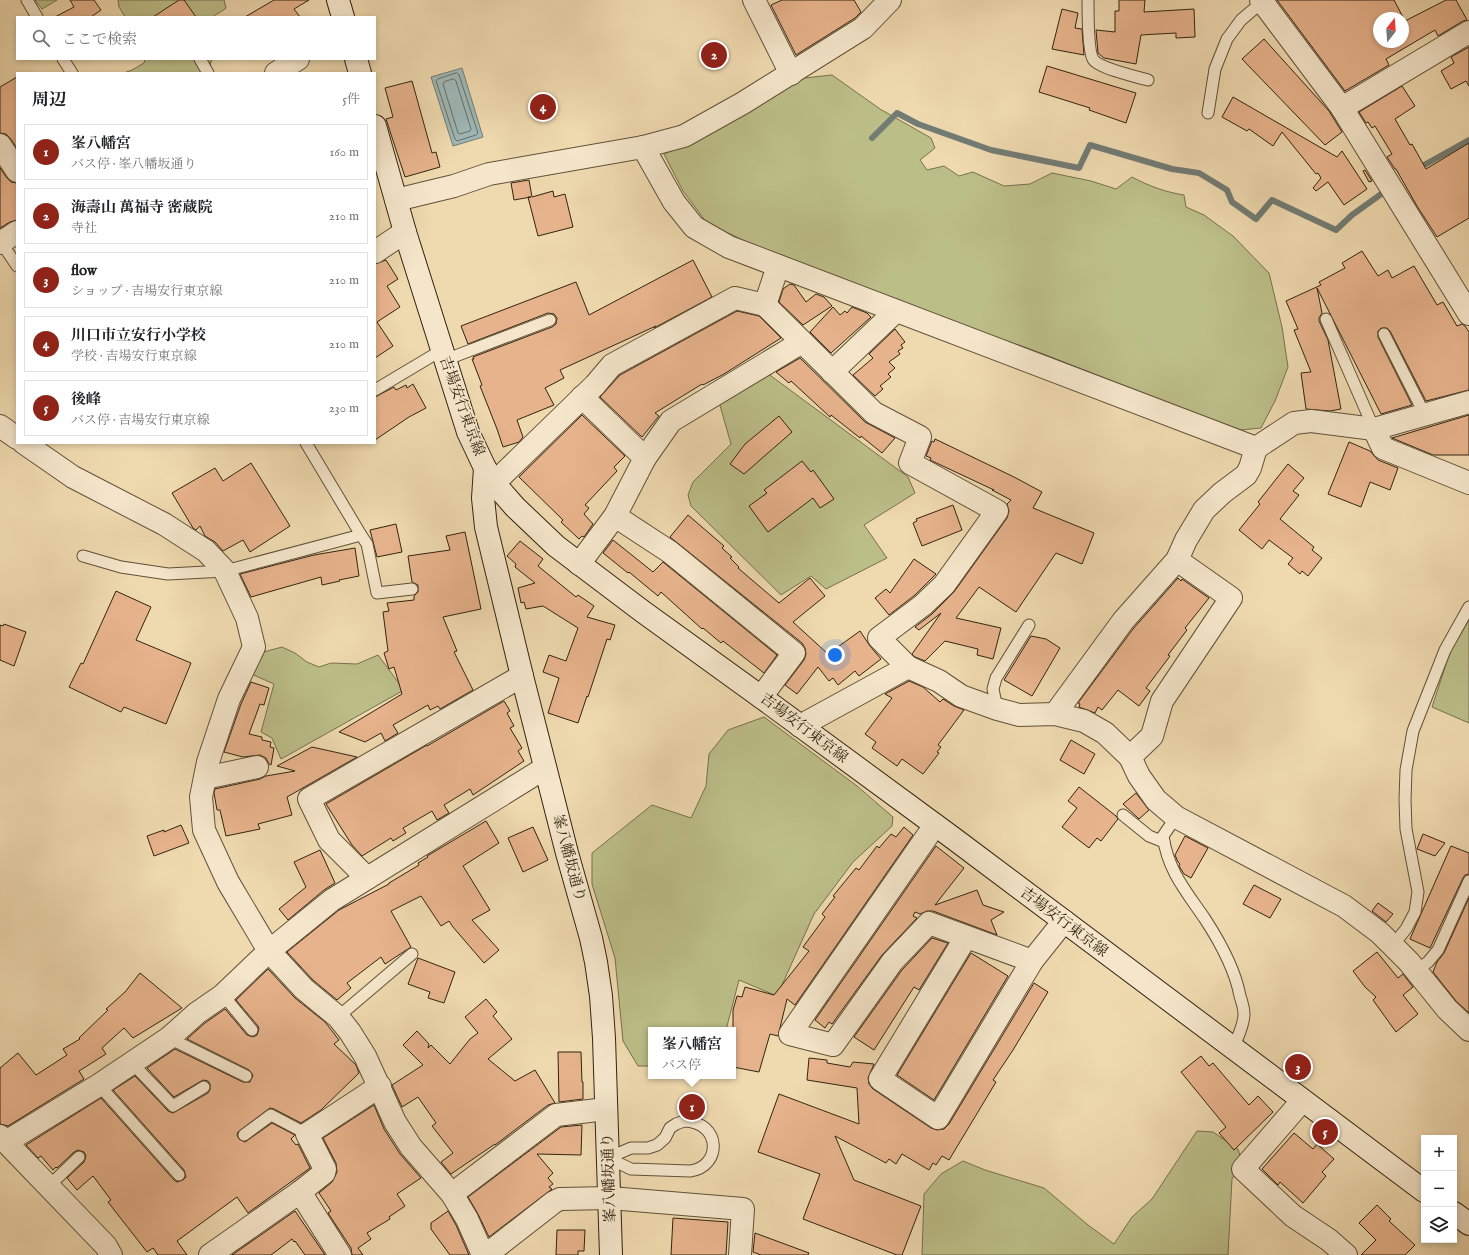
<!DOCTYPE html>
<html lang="ja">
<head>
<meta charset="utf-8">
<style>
  body { margin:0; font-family:"IM FELL English","Noto Serif JP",serif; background:#f2f2f2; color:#202124 }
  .controls { position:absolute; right:12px; bottom:12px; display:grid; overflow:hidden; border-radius:0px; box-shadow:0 2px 6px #0003 }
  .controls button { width:36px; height:36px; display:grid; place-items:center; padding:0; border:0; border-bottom:1px solid #e0e0e0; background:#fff; color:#202124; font:20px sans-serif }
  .compass { position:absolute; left:1373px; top:12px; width:36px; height:36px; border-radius:50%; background:#fff; box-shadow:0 2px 6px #0003; rotate:17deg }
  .you { position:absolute; left:835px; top:655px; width:14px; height:14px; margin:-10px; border:3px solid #fff; border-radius:50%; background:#1a73e8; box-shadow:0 0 0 6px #1a73e833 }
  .badge { display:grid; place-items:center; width:26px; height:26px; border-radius:50%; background:#8f2418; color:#fff; font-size:13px; font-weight:700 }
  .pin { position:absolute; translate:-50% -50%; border:2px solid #fff; box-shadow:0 1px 4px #0006 }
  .popup { position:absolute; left:648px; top:1027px; width:88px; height:52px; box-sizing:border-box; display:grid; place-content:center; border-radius:0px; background:#fff; filter:drop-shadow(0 1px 3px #0005); font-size:13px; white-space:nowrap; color:#757577 }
  .popup b { font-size:15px; color:#202124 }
  .popup::after { content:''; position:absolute; left:50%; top:100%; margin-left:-8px; border:8px solid transparent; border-top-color:#fff }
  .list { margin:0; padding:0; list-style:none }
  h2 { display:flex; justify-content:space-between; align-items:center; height:52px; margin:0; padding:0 16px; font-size:17px }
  h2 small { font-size:13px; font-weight:400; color:#757577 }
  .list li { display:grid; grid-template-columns:26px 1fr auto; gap:12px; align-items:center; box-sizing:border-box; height:56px; margin:0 8px 8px; padding:0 8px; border:1px solid #e0e0e0; border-radius:0px }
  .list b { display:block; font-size:15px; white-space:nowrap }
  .list p { margin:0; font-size:13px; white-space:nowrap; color:#757577 }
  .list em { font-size:13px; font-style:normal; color:#757577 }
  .icon { flex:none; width:22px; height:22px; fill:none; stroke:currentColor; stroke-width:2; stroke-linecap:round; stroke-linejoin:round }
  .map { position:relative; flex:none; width:1469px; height:1255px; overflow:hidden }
  .search { position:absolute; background:#fff; box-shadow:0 2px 6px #0003; left:16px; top:16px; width:360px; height:44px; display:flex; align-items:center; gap:10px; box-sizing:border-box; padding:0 14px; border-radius:0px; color:#757577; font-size:15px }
  .panel { position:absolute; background:#fff; box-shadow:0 2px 6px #0003; left:16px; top:72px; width:360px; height:372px; border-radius:0px }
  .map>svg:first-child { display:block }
</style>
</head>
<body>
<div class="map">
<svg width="1469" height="1255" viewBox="0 0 1469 1255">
  <rect width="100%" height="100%" fill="#efd9af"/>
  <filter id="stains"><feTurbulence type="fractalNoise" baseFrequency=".005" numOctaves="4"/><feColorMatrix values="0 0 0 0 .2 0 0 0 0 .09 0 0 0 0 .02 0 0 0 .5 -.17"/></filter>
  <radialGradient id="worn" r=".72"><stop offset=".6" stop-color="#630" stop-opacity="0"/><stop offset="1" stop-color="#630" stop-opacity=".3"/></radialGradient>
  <g fill="#bcbe88" stroke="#76714c">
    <polygon points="35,0 57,0 42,9"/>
    <path d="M118,0H224L226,8C222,12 217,13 213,17H125L119,7Z"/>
    <polygon points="145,59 212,59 207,73 124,73 132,70 144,63"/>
    <path d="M832,75L880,109L931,138L935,148L920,160L927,170L944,166L959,176L973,172L1004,186L1030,184L1052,173L1091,181L1116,189L1132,177C1149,186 1165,192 1184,195L1186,207L1204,215L1233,236L1269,273L1282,327L1288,367L1275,401L1261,428L1241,430L1167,403L1046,355L959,324L897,299L857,286L768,252L707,223L683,191L664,154L695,141L804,78Z"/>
    <polygon points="767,373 908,477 915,493 864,525 887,558 826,589 811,576 781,595 691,506 688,495 693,482 731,444 719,402"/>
    <polygon points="1469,620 1469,723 1432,707 1450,652"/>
    <polygon points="282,647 295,653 307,662 319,667 331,663 357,664 378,655 404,690 281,759 272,738 261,732 274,684 249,673 260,653"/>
    <polygon points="764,717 857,786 893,817 892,826 853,862 814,914 777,996 739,980 726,1030 651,1030 651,1066 638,1066 623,1041 615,958 592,884 592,853 652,805 691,818 706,786 709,754 728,730"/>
    <polygon points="1197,1131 1213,1132 1238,1149 1242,1162 1232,1179 1228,1255 922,1255 924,1194 941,1174 963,1161 985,1170 1044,1188 1088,1225 1114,1244 1132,1217 1152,1199"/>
  </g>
  <polygon fill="#9eb7b6" stroke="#727c74" points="462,68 483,137 453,146 431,77"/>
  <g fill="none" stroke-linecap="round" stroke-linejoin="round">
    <g stroke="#686e63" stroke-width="1">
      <polygon points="457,73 459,75 478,133 476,135 457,141 455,139 436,81 438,79"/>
      <polygon points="454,79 456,81 471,129 470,131 460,134 458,133 443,84 444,82"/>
    </g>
    <g stroke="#727c74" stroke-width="6">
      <polyline points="872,138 897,113 918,124 991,150 1079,168 1090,145 1172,169 1199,173 1227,190 1232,202 1256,219 1272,200 1336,230 1352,215 1384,192"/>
      <polyline points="1417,169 1469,140"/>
    </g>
  </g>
  <g fill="#e7b38c" stroke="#312410" fill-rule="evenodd">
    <polygon points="70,0 94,0 101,10 91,17 55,17 74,7"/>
    <polygon points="179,0 184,0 196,17 153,17"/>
    <polygon points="274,0 309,0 294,9 300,17 245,17"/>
    <polygon points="782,0 854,0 861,12 855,18 796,55 771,5"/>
    <polygon points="1119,0 1145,0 1144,12 1194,9 1195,37 1176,38 1176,33 1141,35 1136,64 1104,58 1098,53 1096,30 1115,32 1115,11 1119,11"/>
    <path d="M1277,0H1394L1405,21L1446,0H1456L1467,20L1463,21L1438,36L1435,30L1386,59L1389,65L1345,91ZM1379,18H1403V42H1379Z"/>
    <polygon points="1062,9 1078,13 1075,28 1082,29 1084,55 1052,49"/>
    <polygon points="1264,39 1329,111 1342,132 1325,145 1242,59"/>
    <polygon points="1469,47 1469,86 1466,81 1451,89 1441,71 1454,63 1451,57"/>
    <polygon points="1047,66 1136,93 1126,123 1089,110 1090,108 1039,92"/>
    <polygon points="17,77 17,148 10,138 6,134 0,133 0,87"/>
    <polygon points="412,81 432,153 436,152 440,167 405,177 386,119 393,117 385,88"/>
    <polygon points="1402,86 1415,106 1395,119 1410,145 1412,144 1426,169 1469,143 1469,218 1437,237 1417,206 1396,169 1395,169 1387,157 1392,154 1375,126 1372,128 1368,122 1366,123 1359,112"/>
    <polygon points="1233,97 1337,157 1342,151 1367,189 1344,205 1328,182 1316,191 1313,188 1321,178 1318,173 1316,174 1282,132 1273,146 1249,129 1247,131 1222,117"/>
    <polygon points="0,168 7,178 11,182 17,183 17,220 10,222 0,228"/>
    <polygon points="1365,170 1372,181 1369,182 1363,171"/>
    <polygon points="529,180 532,197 553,191 554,197 565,194 573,227 538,236 528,197 531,197 514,200 511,183"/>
    <polygon points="1362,251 1378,276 1388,270 1392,278 1414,266 1437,305 1443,302 1457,326 1462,324 1465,326 1469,332 1469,390 1426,401 1390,331 1387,328 1381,328 1378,331 1378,337 1412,405 1381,414 1317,288 1322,313 1319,318 1319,321 1328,340 1341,409 1330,411 1306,409 1301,373 1311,372 1294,330 1298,329 1286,301 1321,285 1319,282 1345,268 1342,263"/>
    <polygon points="386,260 398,279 387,286 400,307 377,322 393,346 375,358 375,264"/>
    <polygon points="693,260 712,297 654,328 656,326 560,370 564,378 545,388 554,405 517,420 523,437 519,442 503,447 497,429 480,386 482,385 472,359 474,359 473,357 552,327 556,324 557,318 554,314 548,313 468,344 461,326 576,282 589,315"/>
    <polygon points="790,284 794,285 806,302 816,294 824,297 832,306 803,325 779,302 783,289"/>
    <polygon points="833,307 840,315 845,311 847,313 852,307 867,313 871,317 831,353 810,332"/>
    <polygon points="737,311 759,316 781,338 724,374 703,385 702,384 655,413 659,416 642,437 600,397 620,375"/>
    <polygon points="895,329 905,342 901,345 903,348 898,351 900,354 889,362 895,368 888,374 891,377 880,386 883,389 875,396 853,375 873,358 869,354"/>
    <polygon points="800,358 865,422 895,438 882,453 861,436 860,438 831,415 830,417 791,381 789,383 776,372"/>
    <polygon points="413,384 426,408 409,417 375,440 375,397 394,387 396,390 406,385 407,388"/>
    <polygon points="582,415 625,456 614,467 617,471 585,505 589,508 584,514 593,524 584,537 582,536 579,539 561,522 563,520 519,477"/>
    <polygon points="1469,415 1469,455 1433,455 1392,438"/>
    <polygon points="779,416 792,432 744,474 730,464 745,444"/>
    <polygon points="935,439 1014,477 1042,492 1033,508 1094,533 1082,564 1056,553 1016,612 979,587 956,618 1001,628 993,659 977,655 978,649 945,641 925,661 915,657 912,654 941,613 919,630 915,627 932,614 954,592 1007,518 1009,511 1007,504 1011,500 992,490 994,490 930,460 931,458 926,456 932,441 934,442"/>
    <polygon points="1349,442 1370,451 1378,460 1398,468 1390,490 1370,482 1361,507 1328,494"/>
    <polygon points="802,461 811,472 813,470 834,499 820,508 813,498 768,532 749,506 767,493 764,490"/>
    <polygon points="251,463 290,526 250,552 243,540 223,551 215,542 205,536 200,526 196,530 193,528 172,493 215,468 223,481"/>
    <polygon points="1288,464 1304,478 1293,491 1299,495 1280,519 1314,547 1312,550 1322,558 1308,576 1302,571 1300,574 1288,564 1293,558 1269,540 1262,549 1239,530 1260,504 1258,502"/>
    <polygon points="953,505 962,530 922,546 913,523 917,521 916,519"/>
    <polygon points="688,515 724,546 722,548 732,557 730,558 739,567 738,568 779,603 810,578 825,596 793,622 828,654 860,631 870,646 881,659 859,676 855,671 838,685 833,678 829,681 818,667 797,694 785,685 804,660 806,654 805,648 802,643 670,537"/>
    <polygon points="396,524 402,552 377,557 370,530"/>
    <polygon points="465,532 481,609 443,617 457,651 454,652 473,690 440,709 438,706 430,710 428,705 393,725 398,733 385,741 381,733 365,742 339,732 402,694 394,667 389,669 384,653 388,651 383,612 389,611 387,603 414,600 414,596 418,592 418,585 412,582 408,556 450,550 446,536"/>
    <polygon points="613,540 653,572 663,562 777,655 764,673 723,641 721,643 703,628 702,629 661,592 658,596 629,572 628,573 603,553"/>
    <polygon points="520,541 543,559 538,566 576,597 578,595 594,606 587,617 615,625 610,640 607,639 588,697 587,696 578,723 548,713 559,678 543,672 549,655 566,661 578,628 543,606 526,609 524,602 521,603 518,588 535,583 515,567 516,564 507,556"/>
    <polygon points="355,548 359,576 339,580 340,581 322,585 321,577 251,597 240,574 314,555"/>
    <polygon points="914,559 936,574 915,595 889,615 875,598 886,589 890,593"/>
    <polygon points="1178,578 1181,581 1182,579 1209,598 1185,628 1187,630 1168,655 1170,656 1146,688 1150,691 1139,706 1118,690 1102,710 1098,707 1095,713 1079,707 1080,704 1078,703 1133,629"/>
    <polygon points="116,591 151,607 136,640 191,663 166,724 124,707 121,712 69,687 81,663 83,664"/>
    <polygon points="4,624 26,632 14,666 0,660 0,625 3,626"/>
    <polygon points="1031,636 1046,639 1060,648 1032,696 1004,680"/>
    <polygon points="909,681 923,687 940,702 943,699 954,706 964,710 938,745 941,747 937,752 939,753 923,774 902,759 897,766 872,748 876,742 865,734 892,698 885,694"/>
    <polygon points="251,682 269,688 264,705 260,704 249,734 262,737 262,740 271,742 270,747 274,748 271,765 269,764 266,758 260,755 243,757 224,752 241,704"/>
    <polygon points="504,701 510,711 507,713 514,726 510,728 522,748 518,751 524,761 473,795 470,789 444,805 449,813 437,820 432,811 403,828 406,833 393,841 391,838 362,856 352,845 326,804 427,745 427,746"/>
    <polygon points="1071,740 1095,754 1084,774 1060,760"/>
    <polygon points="312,747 357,757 287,797 292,815 258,824 260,829 226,836 220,810 217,810 214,793 215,789 260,779 266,776 295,771 277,766"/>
    <polygon points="1079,787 1116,816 1118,819 1101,841 1097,838 1089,848 1062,827 1077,808 1068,801"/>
    <polygon points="1136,793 1149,810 1139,819 1123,804"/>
    <polygon points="486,821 499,843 463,866 490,910 472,920 499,950 484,963 453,927 449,921 441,926 421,896 391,911 411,947 385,964 381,957 347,983 351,988 337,1000 313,980 287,952 339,910 389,884 389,883 419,865 418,863 428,857 427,856"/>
    <polygon points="181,825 189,843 154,856 147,836 164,830 164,832"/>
    <polygon points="533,827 548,860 523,872 508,838"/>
    <polygon points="904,827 913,835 795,1005 787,999 778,1036 770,1034 759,1072 733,1067 733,1010 737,996 742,997 745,987 774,995 809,951 803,947 825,917 822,914 835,897 833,896 856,868 859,870 877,846 879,848 891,834 896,837"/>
    <polygon points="1423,834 1445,843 1435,856 1417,849"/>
    <polygon points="1185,836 1208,848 1191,878 1184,874 1179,866 1180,864 1178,862 1175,855"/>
    <polygon points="936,846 964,868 935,905 977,890 983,905 1004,912 991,920 997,935 933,911 927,911 920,914 915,912 913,916 917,918 882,955 832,1024 829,1022 825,1028 815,1020"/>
    <polygon points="1451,846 1469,853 1469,874 1465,875 1463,878 1430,948 1410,939"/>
    <polygon points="320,850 335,883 324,890 288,920 279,909 306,887 294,862"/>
    <polygon points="1254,885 1281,899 1270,918 1243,904"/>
    <polygon points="1469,898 1469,1013 1456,1001 1433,972 1437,962 1444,953"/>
    <polygon points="1378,903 1393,914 1386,922 1372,911"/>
    <polygon points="932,938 948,943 919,990 914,987 874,1050 854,1037 902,970"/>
    <polygon points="1377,952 1398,978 1403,974 1413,987 1403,995 1418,1014 1396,1032 1373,1000 1376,997 1365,987 1353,971"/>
    <polygon points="971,953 1008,976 934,1100 897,1075"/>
    <polygon points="418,958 455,972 444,1003 428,998 430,992 408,984"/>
    <polygon points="268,969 295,998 325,1022 339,1040 334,1044 356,1065 359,1073 321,1110 301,1123 274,1109 270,1108 238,1132 237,1135 239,1139 245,1142 272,1123 295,1135 291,1139 296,1145 298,1144 310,1168 248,1213 237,1197 177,1241 187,1255 158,1255 153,1248 147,1252 108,1202 111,1200 93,1176 77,1190 67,1178 84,1162 86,1156 84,1152 78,1150 74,1152 57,1168 56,1167 53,1170 41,1156 38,1158 26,1145 101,1098 174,1180 177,1182 183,1180 186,1177 184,1170 113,1090 135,1076 168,1111 173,1113 208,1093 210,1090 210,1084 208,1081 203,1080 174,1097 147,1068 175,1049 243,1082 250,1082 253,1075 249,1070 187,1039 205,1023 225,1009 247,1035 253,1037 257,1035 259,1029 258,1026 236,1000"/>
    <polygon points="140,973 182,1008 133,1038 124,1028 102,1048 106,1054 79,1071 84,1079 8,1126 0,1124 0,1068 18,1053 36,1075 67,1055 63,1049 80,1039 79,1038 108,1010 106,1009 125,992"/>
    <polygon points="1034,983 1048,992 1013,1050 993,1080 996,1082 949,1160 942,1156 936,1165 933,1163 929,1170 902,1154 896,1164 889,1159 886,1163 835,1136 854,1180 921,1206 902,1255 897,1255 803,1219 820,1174 758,1152 779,1094 859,1124 857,1088 807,1080 809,1058 827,1060 827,1063 850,1067 853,1062 874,1064 868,1078 869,1084 873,1089 931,1128 937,1130 944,1129 949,1124"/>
    <polygon points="486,999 497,1012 493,1016 512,1039 488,1059 515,1081 535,1070 555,1103 548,1105 495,1145 495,1144 451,1174 441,1162 453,1153 432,1126 436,1123 418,1097 402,1107 392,1085 423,1065 403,1045 417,1031 429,1044 428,1048 431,1045 450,1064 470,1039 478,1033 465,1017"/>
    <polygon points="558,1052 581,1052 582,1082 583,1082 583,1099 559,1102"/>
    <polygon points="1201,1056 1209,1066 1213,1063 1249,1105 1258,1096 1273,1112 1234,1150 1219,1133 1226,1127 1181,1072"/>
    <polygon points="374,1105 384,1129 400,1154 421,1178 397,1194 405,1206 389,1217 390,1219 367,1233 371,1239 358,1248 363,1255 352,1255 351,1248 328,1213 331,1211 319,1193 332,1182 337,1172 336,1163 323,1138"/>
    <polygon points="582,1125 581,1155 537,1154 553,1173 548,1178 553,1184 549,1187 552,1189 489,1237 478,1214 468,1197 561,1127"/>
    <polygon points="1294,1133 1313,1149 1317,1144 1334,1159 1322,1172 1326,1176 1303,1203 1280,1182 1278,1185 1262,1169"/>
    <polygon points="1377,1205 1391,1219 1389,1221 1415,1245 1405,1255 1361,1255 1376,1240 1359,1223"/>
    <polygon points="295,1211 325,1255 305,1255 295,1241 294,1242 292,1239 271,1255 232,1255"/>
    <polygon points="448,1211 456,1225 469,1255 450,1255 431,1229 431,1223"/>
    <polygon points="673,1218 728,1222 726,1255 671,1255"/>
    <polygon points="557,1230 585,1230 584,1251 578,1251 578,1255 556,1255"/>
    <polygon points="755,1233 809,1253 808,1255 761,1255 753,1252"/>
  </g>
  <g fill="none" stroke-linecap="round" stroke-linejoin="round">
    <defs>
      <g id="lane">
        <polyline points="27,0 37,17"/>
        <path d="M1088,0C1088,11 1088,51 1093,59C1098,68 1137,77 1148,80"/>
        <polyline points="63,59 72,73"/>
        <polyline points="200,59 208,73"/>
        <polyline points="1208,113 1215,69 1227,39 1241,20 1262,2"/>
        <polyline points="1,242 17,266"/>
        <polyline points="1326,319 1374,429"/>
        <polyline points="1384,334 1425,415"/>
        <polyline points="445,360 550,320"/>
        <polyline points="375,390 442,350"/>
        <polyline points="361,535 367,544 377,593 412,589"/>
        <polyline points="83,556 121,567 168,574 225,571 361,535 306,443"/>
        <polyline points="997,709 993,689 996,678 1029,625"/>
        <polyline points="1123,815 1149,836 1164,842"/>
        <path d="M1176,817L1163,836C1168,871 1186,891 1205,919C1220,942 1235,969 1240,996C1242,1002 1244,1008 1244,1014C1244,1026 1237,1038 1233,1049"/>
        <polyline points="1393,945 1406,929 1415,912 1418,892 1406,829 1405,800 1406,770 1413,731 1445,650 1469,607"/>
        <polyline points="1417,970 1428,962 1438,950 1469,881"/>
        <polyline points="223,995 252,1030"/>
        <polyline points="338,1017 412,954"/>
        <polyline points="169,1038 246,1076"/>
        <polyline points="132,1063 173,1106 204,1087"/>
        <polyline points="99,1085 179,1175"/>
        <path d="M684,1121C722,1122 722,1167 690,1171L631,1169L608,1158L631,1148H648L657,1145L665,1138L670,1128L676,1124Z"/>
        <polyline points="244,1135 271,1115 307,1134"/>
        <polyline points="48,1187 79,1157"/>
      </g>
      <g id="street">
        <polyline points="754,0 791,74"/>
        <polyline points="1261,0 1342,108 1469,314"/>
        <polyline points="276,73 298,59"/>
        <polyline points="1342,108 1469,32"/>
        <polyline points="0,145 17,171"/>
        <polyline points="643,147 674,202 694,227 729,247 1256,448 1294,423 1311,421 1374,429 1469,402"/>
        <polyline points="396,200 454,186 489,174 643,147 684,136 743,103 863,28 890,0"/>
        <polyline points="0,243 17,232"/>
        <polyline points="375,252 405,232"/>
        <polyline points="765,305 874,413 920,437 910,463 997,511 944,585 923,605 879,638 908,667 939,681 961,696 997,709 1019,715 1055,714 1084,721 1105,733 1130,757 1139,776 1156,800 1176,817 1344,906 1380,933 1409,962 1447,1009 1469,1030"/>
        <polyline points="832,372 896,311"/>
        <polyline points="0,426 17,438"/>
        <polyline points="1374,429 1383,448 1469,483"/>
        <polyline points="24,443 73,477 164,524 206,551 225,571 247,618 254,647 229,699 208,762 201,797 204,830 228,882 269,951 304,989 338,1017 350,1032 365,1056 395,1122 411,1147 452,1194 467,1219 483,1255"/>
        <polyline points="645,458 671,421 802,342"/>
        <polyline points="494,483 595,385 612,365 735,298 765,305 778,266"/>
        <polyline points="615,516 670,552 794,653 761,697"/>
        <polyline points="579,564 615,516 645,458 582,397"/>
        <polyline points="1055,714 1123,621 1177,560 1186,540 1204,510 1222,493 1246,475 1250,468 1256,448"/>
        <polyline points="800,726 908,667"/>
        <polyline points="1130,757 1152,736 1162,701 1231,598 1177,560"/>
        <polyline points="205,778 257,767"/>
        <polyline points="935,825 790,1034 833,1045 892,962 929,923 1032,961 1064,921"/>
        <polyline points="367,878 329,840 309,799 522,676"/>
        <polyline points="966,937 880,1079 938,1118 1032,961"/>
        <polyline points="1302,1101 1243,1169 1293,1216 1329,1240 1346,1255"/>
        <polyline points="0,1136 106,1246 111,1255"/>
        <polyline points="6,1142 99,1085 169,1038 197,1013 223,995 269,951 332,900 545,768"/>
        <polyline points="300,1192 340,1255"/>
        <polyline points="452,1194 556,1115 606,1109"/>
        <polyline points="210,1255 300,1192 324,1173 325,1169 307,1134 380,1086"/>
        <polyline points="486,1255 554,1202 560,1199 610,1198 743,1209 740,1255"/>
      </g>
      <g id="secondary">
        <polyline points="338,0 343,17"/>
        <polyline points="356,59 360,73"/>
        <polyline points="375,126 405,232 468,432 485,468 494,483 515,507 556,546 642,611 761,697 953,838 1424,1191"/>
        <polyline points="485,468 483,498 486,527 522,676 567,853 591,938 596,962 601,996 604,1038 611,1255"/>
        <polyline points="1454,1213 1469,1224"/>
      </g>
    </defs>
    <use href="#lane" stroke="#605138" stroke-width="13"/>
    <use href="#street" stroke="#605138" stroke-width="24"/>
    <use href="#secondary" stroke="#312410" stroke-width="24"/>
    <use href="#lane" stroke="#f5e6cb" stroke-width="11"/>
    <use href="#street" stroke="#f5e6cb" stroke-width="22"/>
    <use href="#secondary" stroke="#f5e6cb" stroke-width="22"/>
  </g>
  <g text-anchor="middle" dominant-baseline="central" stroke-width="3" stroke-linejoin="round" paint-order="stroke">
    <g font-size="15" fill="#312410" stroke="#f5e6cb">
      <text transform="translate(462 406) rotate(70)">吉場安行東京線</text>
      <text transform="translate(804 728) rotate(37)">吉場安行東京線</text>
      <text transform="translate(569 858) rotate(75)">峯八幡坂通り</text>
      <text transform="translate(1064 922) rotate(37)">吉場安行東京線</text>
      <text transform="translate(609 1178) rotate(-92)">峯八幡坂通り</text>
    </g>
  </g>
  <rect width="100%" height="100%" filter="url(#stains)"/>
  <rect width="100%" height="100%" fill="url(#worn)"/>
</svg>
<div class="controls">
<button>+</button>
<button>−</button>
<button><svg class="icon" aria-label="layers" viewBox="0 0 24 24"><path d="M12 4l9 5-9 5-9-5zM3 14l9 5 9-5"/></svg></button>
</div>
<svg class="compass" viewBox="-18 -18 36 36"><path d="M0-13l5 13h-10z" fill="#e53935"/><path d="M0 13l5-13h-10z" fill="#757577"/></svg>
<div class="you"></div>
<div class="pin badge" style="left:692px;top:1107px">1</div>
<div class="popup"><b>峯八幡宮</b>バス停</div>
<div class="pin badge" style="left:714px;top:55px">2</div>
<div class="pin badge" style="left:1298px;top:1067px">3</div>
<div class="pin badge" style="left:543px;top:107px">4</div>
<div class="pin badge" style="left:1325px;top:1132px">5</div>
<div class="search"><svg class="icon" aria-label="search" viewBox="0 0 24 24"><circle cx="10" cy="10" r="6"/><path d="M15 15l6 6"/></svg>ここで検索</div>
<section class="panel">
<h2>周辺<small>5件</small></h2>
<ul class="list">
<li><span class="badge">1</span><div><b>峯八幡宮</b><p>バス停 · 峯八幡坂通り</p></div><em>160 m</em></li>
<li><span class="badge">2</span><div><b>海壽山 萬福寺 密蔵院</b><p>寺社</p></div><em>210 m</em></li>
<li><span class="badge">3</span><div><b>flow</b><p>ショップ · 吉場安行東京線</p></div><em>210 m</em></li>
<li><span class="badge">4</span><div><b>川口市立安行小学校</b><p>学校 · 吉場安行東京線</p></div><em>210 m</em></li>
<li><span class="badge">5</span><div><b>後峰</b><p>バス停 · 吉場安行東京線</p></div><em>230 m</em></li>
</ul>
</section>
</div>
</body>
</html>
